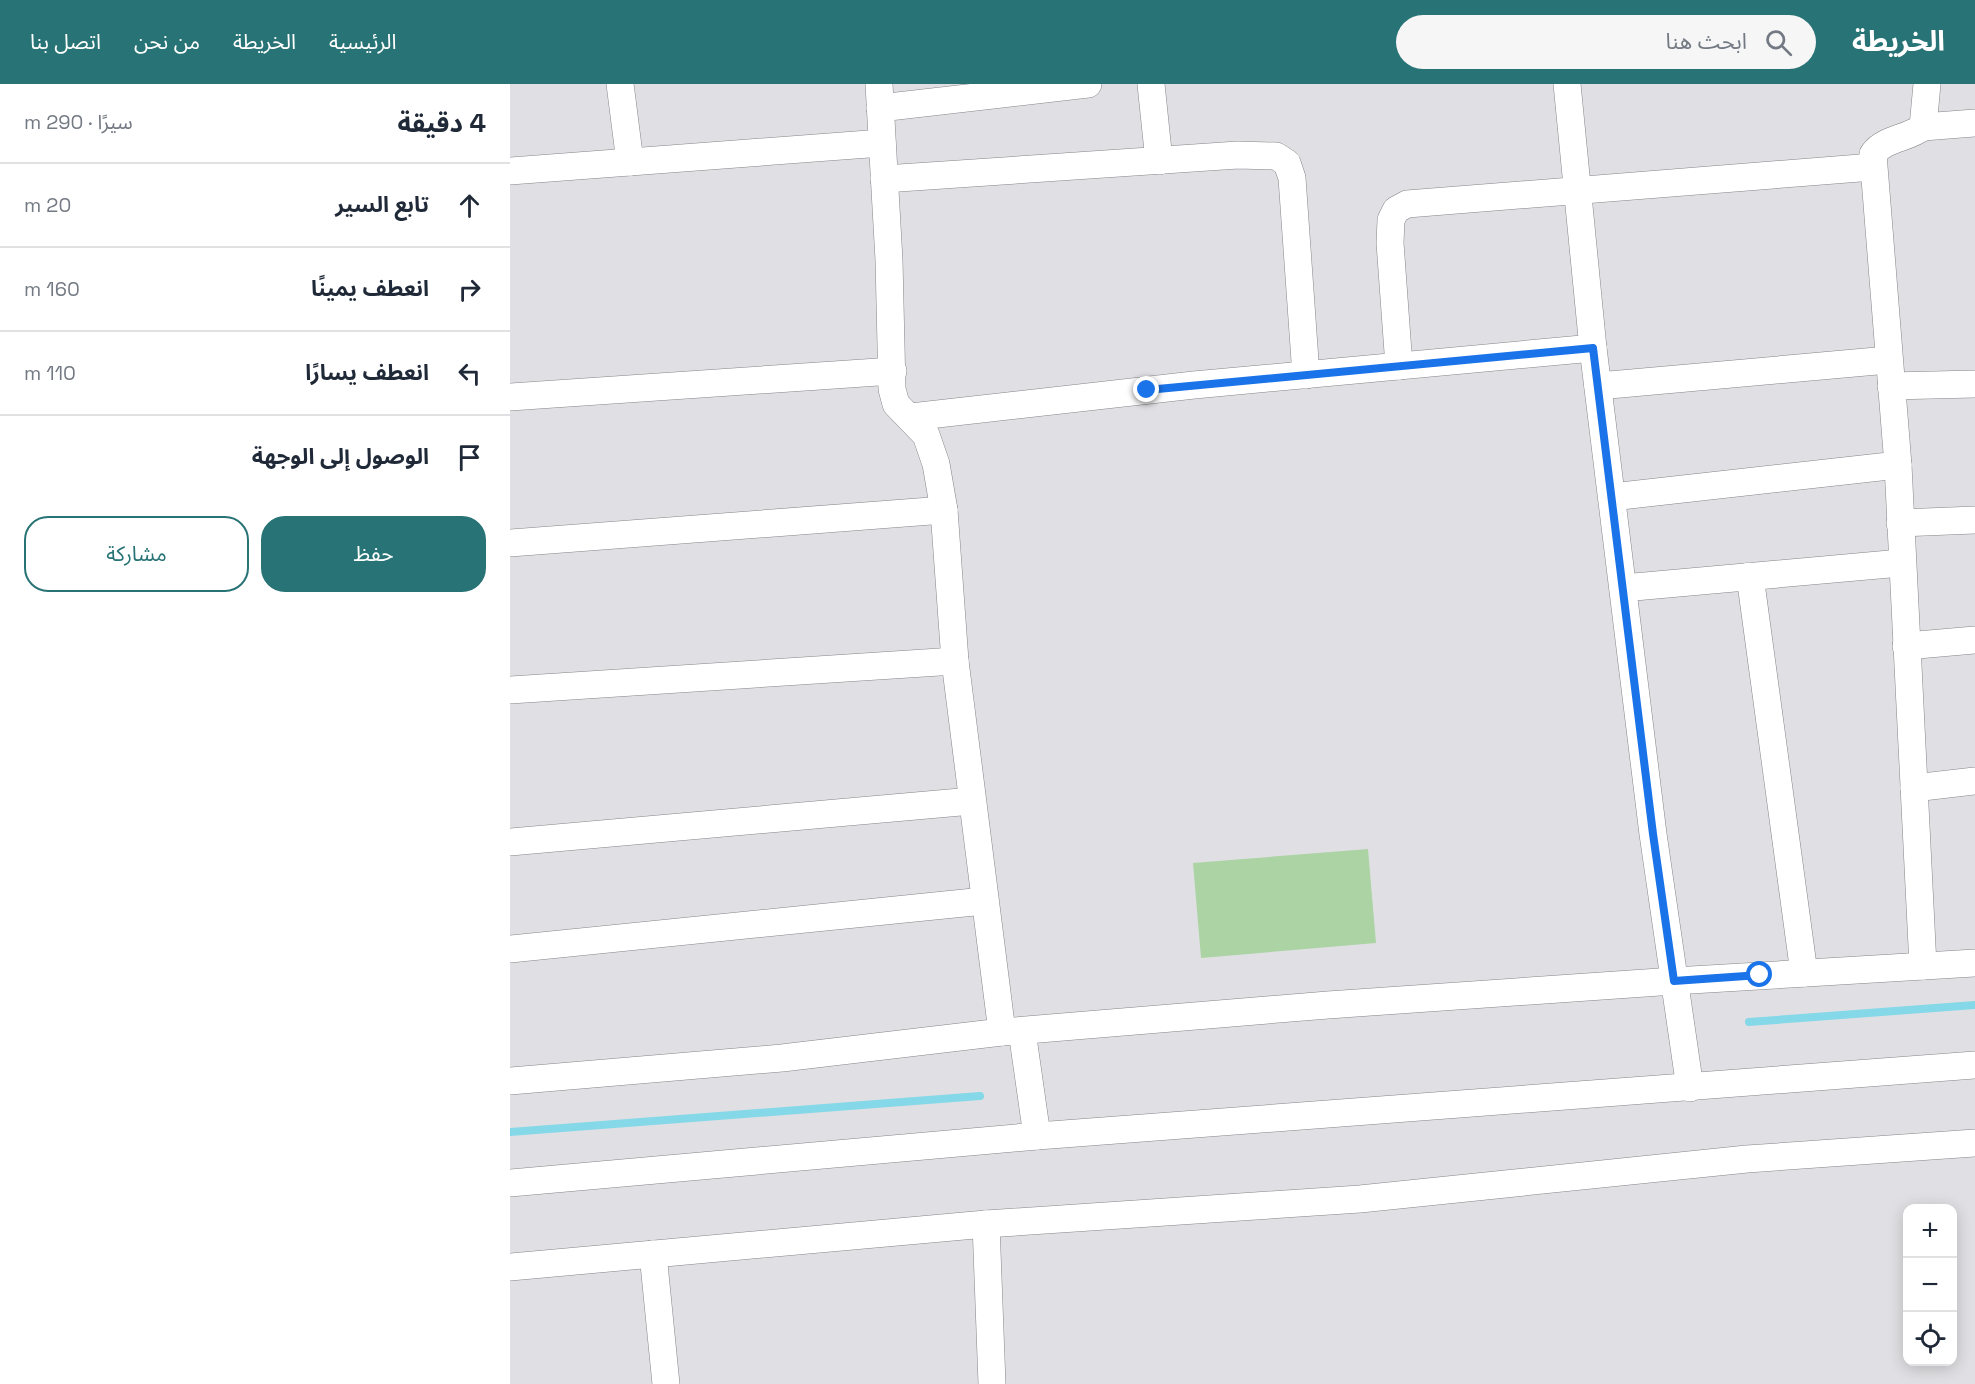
<!DOCTYPE html>
<html lang="ar">
<head>
<meta charset="utf-8">
<style>
  body { margin:0; font-family:"Space Grotesk","Noto Sans Arabic",sans-serif; background:#f6f6f7; color:#1f2937; direction:rtl }
  .controls { position:absolute; right:18px; bottom:18px; display:grid; overflow:hidden; border-radius:12px; box-shadow:0 3px 15px #0003 }
  .controls button { width:54px; height:54px; display:grid; place-items:center; padding:0; border:0; border-bottom:2px solid #e0e1e3; background:#fff; color:#1f2937; font:30px sans-serif }
  .stop { position:absolute; width:18px; height:18px; margin:-14px; border:4px solid #1a73e8; border-radius:50%; background:#fff }
  .stop.end { background:#1a73e8; border-color:#fff; box-shadow:0 2px 6px #0008 }
  .list { margin:0; padding:0; list-style:none }
  h2 { display:flex; justify-content:space-between; align-items:center; height:78px; margin:0; padding:0 24px; font-size:26px }
  h2 small { font-size:20px; font-weight:400; color:#747a83 }
  .list li { display:grid; grid-template-columns:39px 1fr auto; gap:18px; align-items:center; box-sizing:border-box; height:84px; padding:0 24px; border-top:2px solid #e0e1e3 }
  .list b { display:block; font-size:22px; white-space:nowrap }
  .list em { font-size:20px; font-style:normal; color:#747a83 }
  .actions { display:flex; gap:12px; padding:18px 24px }
  .actions a { flex:1; padding:14px 0; border:2px solid #287375; border-radius:24px; text-align:center; font-size:21px; color:#287375 }
  .actions .main { background:#287375; color:#fff }
  .icon { flex:none; width:33px; height:33px; fill:none; stroke:currentColor; stroke-width:2; stroke-linecap:round; stroke-linejoin:round }
  .map { position:relative; flex:none; width:1465px; height:1300px; overflow:hidden; direction:ltr }
  header { display:flex; align-items:center; gap:36px; box-sizing:border-box; height:84px; padding:0 30px; background:#287375; color:#fff }
  header strong { font-size:28px }
  nav { display:flex; gap:33px; margin-inline-start:auto; font-size:21px }
  .search { width:420px; height:54px; background:#f6f6f7; display:flex; align-items:center; gap:15px; box-sizing:border-box; padding:0 21px; border-radius:33px; color:#747a83; font-size:22px }
  main { display:flex }
  aside { flex:1; background:#fff }
  .map>svg:first-child { display:block }
</style>
</head>
<body>
<header>
<strong>الخريطة</strong>
<div class="search"><svg class="icon" aria-label="search" viewBox="0 0 24 24"><circle cx="10" cy="10" r="6"/><path d="M15 15l6 6"/></svg>ابحث هنا</div>
<nav><a>الرئيسية</a><a>الخريطة</a><a>من نحن</a><a>اتصل بنا</a></nav>
</header>
<main>
<div class="map">
<svg width="1465" height="1300" viewBox="0 0 1465 1300">
  <rect width="100%" height="100%" fill="#e0e0e4"/>
  <polygon fill="#abd3a4" points="858,765 866,859 691,874 683,779"/>
  <g fill="none" stroke-linecap="round" stroke-linejoin="round">
    <g stroke="#85d8e7" stroke-width="8">
      <polyline points="1239,938 1465,921"/>
      <polyline points="0,1048 470,1012"/>
    </g>
    <defs>
      <g id="street">
        <polyline points="110,0 120,78"/>
        <polyline points="369,0 379,176 382,305 386,320 416,351 426,380 434,426 445,577 492,948"/>
        <polyline points="641,0 649,77"/>
        <polyline points="1057,0 1083,264 1143,750 1180,1004"/>
        <polyline points="370,24 578,0"/>
        <polyline points="1413,43 1465,39"/>
        <polyline points="0,87 372,59"/>
        <polyline points="374,95 728,71 766,72 777,79 782,94 796,291"/>
        <polyline points="889,282 880,159 881,136 886,126 897,120 1363,83"/>
        <polyline points="1088,302 1378,276"/>
        <polyline points="1381,302 1465,300"/>
        <polyline points="0,313 383,287"/>
        <polyline points="401,333 684,301 1083,264"/>
        <polyline points="1102,413 1388,381"/>
        <polyline points="1390,439 1465,436"/>
        <polyline points="0,459 434,426"/>
        <polyline points="1240,492 1294,889"/>
        <polyline points="1113,504 1391,479"/>
        <polyline points="1396,562 1465,556"/>
        <polyline points="0,606 445,577"/>
        <polyline points="1404,704 1465,697"/>
        <polyline points="0,758 462,717"/>
        <polyline points="0,865 474,817"/>
        <path d="M1413,882L1388,381L1363,70C1375,54 1397,55 1413,43L1417,0"/>
        <polyline points="512,947 527,1052"/>
        <polyline points="0,997 272,974 492,948 818,921 1164,897 1465,879"/>
        <polyline points="0,1099 527,1052 1465,981"/>
        <polyline points="476,1140 482,1300"/>
        <polyline points="143,1170 156,1300"/>
        <polyline points="0,1183 476,1140 850,1115 1237,1075 1465,1059"/>
      </g>
    </defs>
    <use href="#street" stroke="#858589" stroke-width="28"/>
    <use href="#street" stroke="#fff" stroke-width="27"/>
  </g>
  <g fill="none" stroke-linecap="round" stroke-linejoin="round">
    <polyline stroke="#1a73e8" stroke-width="8" points="637,306 1083,264 1143,750 1164,897 1250,891"/>
  </g>
</svg>
<div class="controls">
<button>+</button>
<button>−</button>
<button><svg class="icon" aria-label="locate" viewBox="0 0 24 24"><circle cx="12" cy="12" r="6"/><path d="M12 2v4M12 18v4M2 12h4M18 12h4"/></svg></button>
</div>
<div class="stop" style="left:1250px;top:891px"></div>
<div class="stop end" style="left:637px;top:306px"></div>
</div>
<aside>
<h2>4 دقيقة<small>سيرًا · 290 m</small></h2>
<ul class="list">
<li><svg class="icon" aria-label="ahead" viewBox="0 0 24 24"><path d="M12 20V5M6 11l6-6 6 6"/></svg><div><b>تابع السير</b></div><em>20 m</em></li>
<li><svg class="icon" aria-label="right" viewBox="0 0 24 24"><path d="M7 20v-9h11M14 6l5 5-5 5"/></svg><div><b>انعطف يمينًا</b></div><em>160 m</em></li>
<li><svg class="icon" aria-label="left" viewBox="0 0 24 24"><path d="M17 20v-9H6M10 6l-5 5 5 5"/></svg><div><b>انعطف يسارًا</b></div><em>110 m</em></li>
<li><svg class="icon" aria-label="arrive" viewBox="0 0 24 24"><path d="M6 21V4h12l-3 4 3 4H6"/></svg><div><b>الوصول إلى الوجهة</b></div></li>
</ul>
<div class="actions"><a class="main">حفظ</a><a>مشاركة</a></div>
</aside>
</main>
</body>
</html>
